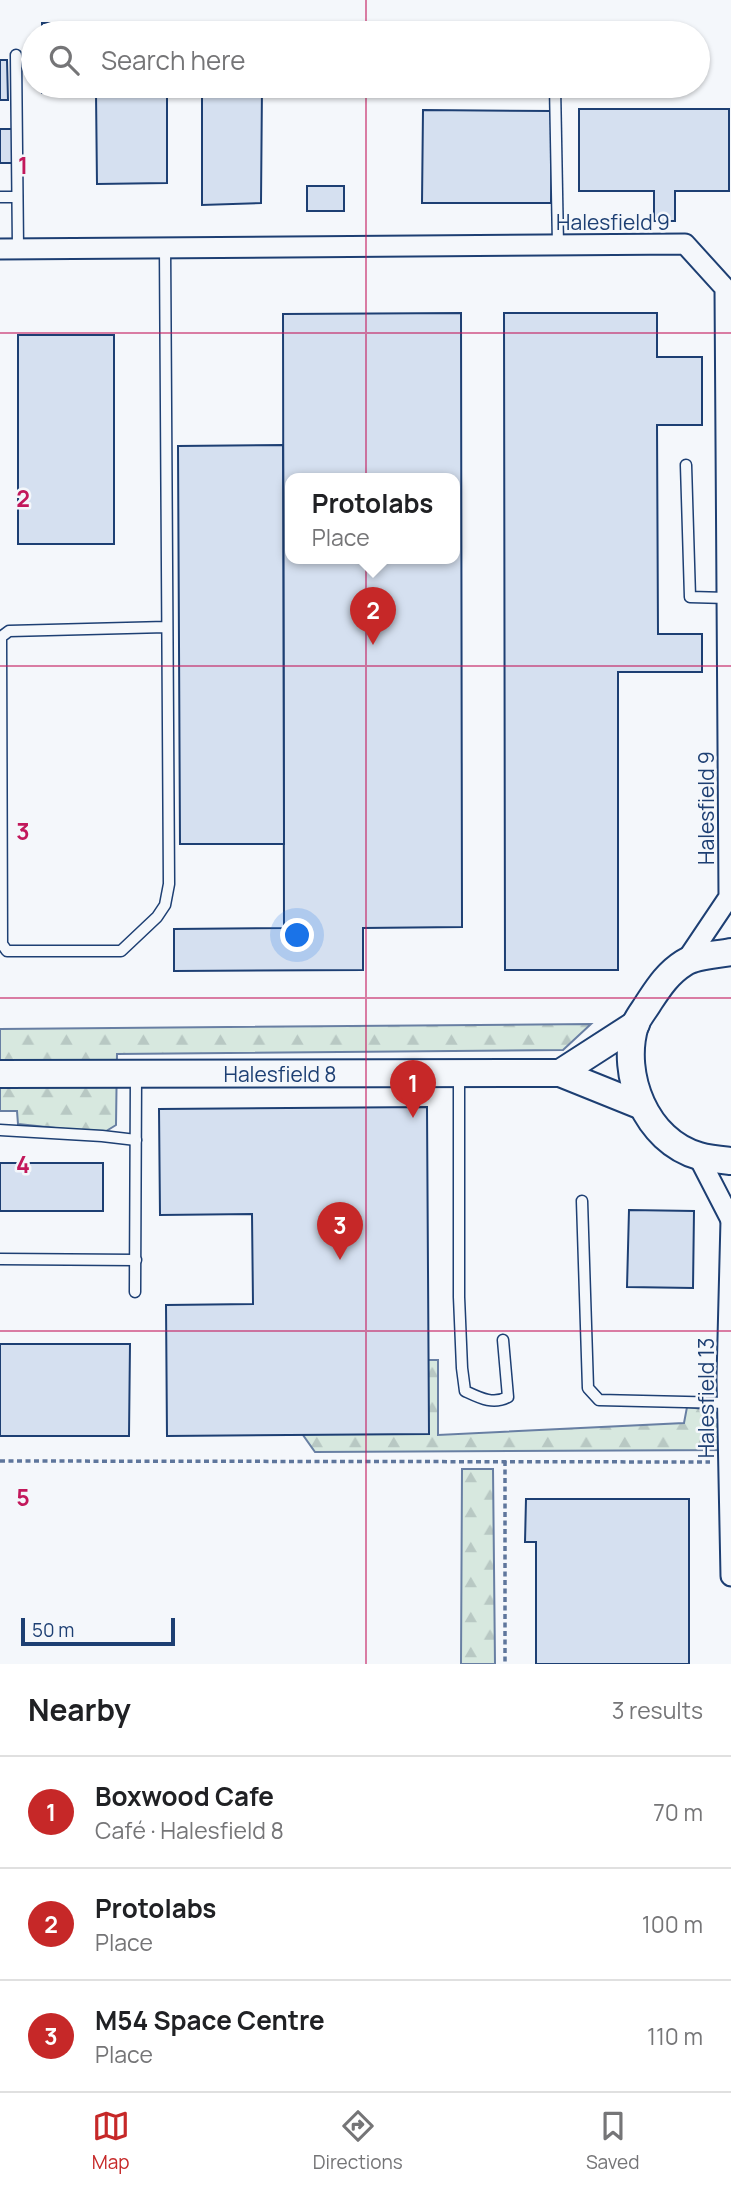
<!DOCTYPE html>
<html lang="en">
<head>
<meta charset="utf-8">
<style>
  body { margin:0; font-family:Manrope,sans-serif; background:#f2f2f2; color:#202124 }
  .scale { position:absolute; left:21px; bottom:18px; width:154px; box-sizing:border-box; padding-left:7px; border:4px solid #1d3f73; border-top:0; font-size:19px; line-height:24px; white-space:nowrap; color:#1d3f73; -webkit-text-stroke:5px #f4f7fb; paint-order:stroke }
  .you { position:absolute; left:298px; top:936px; width:24px; height:24px; margin:-18px; border:5px solid #fff; border-radius:50%; background:#1a73e8; box-shadow:0 0 0 10px #1a73e833 }
  .badge { display:grid; place-items:center; width:46px; height:46px; border-radius:50%; background:#c62828; color:#fff; font-size:23px; font-weight:700 }
  .pin { position:absolute; translate:-50% -58px; filter:drop-shadow(0 2px 4px #0008) }
  .pin::after { content:''; position:absolute; top:37px; width:24px; height:21px; background:inherit; clip-path:polygon(0 0,100% 0,50% 100%) }
  .popup { position:absolute; left:285px; top:473px; width:175px; height:91px; box-sizing:border-box; display:grid; place-content:center; border-radius:14px; background:#fff; filter:drop-shadow(0 2px 5px #0005); font-size:23px; white-space:nowrap; color:#757577 }
  .popup b { font-size:26px; color:#202124 }
  .popup::after { content:''; position:absolute; left:50%; top:100%; margin-left:-14px; border:14px solid transparent; border-top-color:#fff }
  .list { margin:0; padding:0; list-style:none }
  h2 { display:flex; justify-content:space-between; align-items:center; height:91px; margin:0; padding:0 28px; font-size:30px }
  h2 small { font-size:23px; font-weight:400; color:#757577 }
  .list li { display:grid; grid-template-columns:46px 1fr auto; gap:21px; align-items:center; box-sizing:border-box; height:112px; padding:0 28px; border-top:2px solid #e0e0e0 }
  .list b { display:block; font-size:26px; white-space:nowrap }
  .list p { margin:0; font-size:23px; white-space:nowrap; color:#757577 }
  .list em { font-size:23px; font-style:normal; color:#757577 }
  .icon { flex:none; width:38px; height:38px; fill:none; stroke:currentColor; stroke-width:2; stroke-linecap:round; stroke-linejoin:round }
  .map { position:relative; flex:none; width:731px; height:1664px; overflow:hidden }
  .search { position:absolute; background:#fff; box-shadow:0 2px 5px #0004; left:21px; right:21px; top:21px; height:77px; display:flex; align-items:center; gap:18px; box-sizing:border-box; padding:0 24px; border-radius:38px; color:#757577; font-size:26px }
  .sheet { height:427px; background:#fff }
  nav { display:flex; justify-content:space-around; align-items:center; box-sizing:border-box; height:98px; border-top:2px solid #e0e0e0; background:#fff; font-size:19px; color:#757577 }
  nav a { display:grid; justify-items:center; gap:4px }
  nav .on { color:#c62828 }
  .map>svg:first-child { display:block }
</style>
</head>
<body>
<div class="map">
<svg width="731" height="1664" viewBox="0 0 731 1664">
  <defs>
    <pattern id="forest-firs" width="22" height="20" patternUnits="userSpaceOnUse" patternTransform="scale(1.75)"><rect width="22" height="20" fill="#d7e8df"/><path d="M5 1l3.5 6h-7zM16 11l3.5 6h-7z" fill="#b8c8c3"/></pattern>
  </defs>
  <rect width="100%" height="100%" fill="#f4f7fb"/>
  <g fill="url(#forest-firs)" stroke="#687fa3" stroke-width="2">
    <polygon points="591,1024 563,1050 117,1054 116,1125 103,1133 18,1124 17,1111 0,1111 0,1029"/>
    <polygon points="428,1360 438,1360 438,1435 684,1423 687,1407 703,1409 708,1421 731,1421 731,1450 315,1452 303,1435"/>
    <polygon points="462,1469 493,1469 495,1664 461,1664"/>
  </g>
  <g fill="#d5e0f0" stroke="#1d3f73" stroke-width="2" fill-rule="evenodd">
    <rect x="42" y="23" width="125" height="10"/>
    <polygon points="0,60 7,60 8,100 0,100"/>
    <polygon points="42,86 167,86 167,183 97,184 96,93 42,93"/>
    <polygon points="202,86 262,86 261,203 202,205"/>
    <polygon points="579,109 729,109 729,191 675,191 675,221 654,221 654,191 579,191"/>
    <polygon points="423,110 552,111 551,203 422,203"/>
    <rect x="0" y="129" width="14" height="34"/>
    <rect x="307" y="186" width="37" height="25"/>
    <path d="M461,313L462,927L363,928V970L174,971V929L284,928L283,314ZM291,479H455V559H291Z"/>
    <polygon points="504,313 657,313 657,357 702,357 702,425 657,425 658,634 702,634 702,672 618,672 618,970 505,970"/>
    <rect x="18" y="335" width="96" height="209"/>
    <polygon points="283,445 284,844 180,844 178,446"/>
    <polygon points="427,1107 429,1434 167,1436 166,1305 253,1304 252,1214 160,1215 159,1109"/>
    <rect x="0" y="1163" width="103" height="48"/>
    <polygon points="629,1210 694,1211 693,1288 627,1287"/>
    <polygon points="0,1344 130,1344 129,1436 0,1436"/>
    <polygon points="526,1499 689,1499 689,1664 536,1664 536,1542 525,1542"/>
  </g>
  <g fill="none" stroke-linecap="round" stroke-linejoin="round">
    <defs>
      <g id="lane">
        <polyline points="16,55 18,248"/>
        <polyline points="555,86 558,245"/>
        <polyline points="0,197 17,197"/>
        <polyline points="165,247 169,884 165,905 157,917 121,951 7,951 2,944 1,637 9,631 166,627"/>
        <polyline points="686,465 690,597 727,598"/>
        <path d="M459,1074V1297L462,1368L465,1391C480,1398 493,1405 508,1397L503,1340"/>
        <polyline points="0,1130 102,1136 136,1140"/>
        <polyline points="582,1201 588,1388 599,1400 728,1403"/>
        <polyline points="0,1259 136,1260"/>
        <polyline points="135,1292 136,1076"/>
      </g>
      <g id="street">
        <polyline points="0,249 685,244 725,288 729,897 686,961"/>
        <polyline points="698,1156 731,1220"/>
        <polyline points="731,1220 727,1378 731,1576"/>
      </g>
      <g id="secondary">
        <path d="M731,952C717,955 696,955 684,963C668,973 659,987 649,1002C645,1009 638,1017 635,1025C620,1075 646,1141 699,1156C709,1159 721,1160 731,1161"/>
        <polyline points="560,1073 636,1024"/>
        <polyline points="0,1074 560,1073 642,1106"/>
      </g>
    </defs>
    <use href="#lane" stroke="#1d3f73" stroke-width="13"/>
    <use href="#street" stroke="#1d3f73" stroke-width="23"/>
    <use href="#secondary" stroke="#1d3f73" stroke-width="30"/>
    <g stroke="#5e769c" stroke-width="3.5" stroke-dasharray="5 3.5" stroke-linecap="butt">
      <polyline points="0,1461 710,1462"/>
      <polyline points="505,1461 505,1664"/>
    </g>
    <use href="#lane" stroke="#f4f7fb" stroke-width="10"/>
    <use href="#street" stroke="#f4f7fb" stroke-width="19"/>
    <use href="#secondary" stroke="#f4f7fb" stroke-width="26"/>
  </g>
  <path fill="none" stroke="#c2185b" stroke-width="2" stroke-opacity="0.55" d="M366,0V33M366,86V1664M0,333H731M0,666H731M0,998H731M0,1331H731"/>
  <g text-anchor="middle" dominant-baseline="central" stroke-width="5" stroke-linejoin="round" paint-order="stroke">
    <g font-size="21" fill="#1d3f73" stroke="#f4f7fb">
      <text x="613" y="222">Halesfield 9</text>
      <text transform="translate(706 808) rotate(-90)">Halesfield 9</text>
      <text x="280" y="1074">Halesfield 8</text>
      <text transform="translate(706 1398) rotate(-90)">Halesfield 13</text>
    </g>
  </g>
  <g font-size="23" text-anchor="middle" font-weight="bold" fill="#c2185b" stroke="#f4f7fb" stroke-width="5" stroke-linejoin="round" paint-order="stroke">
    <text x="23" y="174">1</text>
    <text x="23" y="507">2</text>
    <text x="23" y="840">3</text>
    <text x="23" y="1173">4</text>
    <text x="23" y="1506">5</text>
  </g>
</svg>
<div class="scale">50 m</div>
<div class="you"></div>
<div class="pin badge" style="left:413px;top:1118px">1</div>
<div class="pin badge" style="left:373px;top:645px">2</div>
<div class="popup"><b>Protolabs</b>Place</div>
<div class="pin badge" style="left:340px;top:1260px">3</div>
<div class="search"><svg class="icon" aria-label="search" viewBox="0 0 24 24"><circle cx="10" cy="10" r="6"/><path d="M15 15l6 6"/></svg>Search here</div>
</div>
<section class="sheet">
<h2>Nearby<small>3 results</small></h2>
<ul class="list">
<li><span class="badge">1</span><div><b>Boxwood Cafe</b><p>Café · Halesfield 8</p></div><em>70 m</em></li>
<li><span class="badge">2</span><div><b>Protolabs</b><p>Place</p></div><em>100 m</em></li>
<li><span class="badge">3</span><div><b>M54 Space Centre</b><p>Place</p></div><em>110 m</em></li>
</ul>
</section>
<nav>
<a class="on"><svg class="icon" aria-label="map" viewBox="0 0 24 24"><path d="M3 6l6-2 6 2 6-2v14l-6 2-6-2-6 2zM9 4v14M15 6v14"/></svg>Map</a>
<a><svg class="icon" aria-label="directions" viewBox="0 0 24 24"><path d="M12 3l9 9-9 9-9-9zM9 14v-3h6M13 9l2 2-2 2"/></svg>Directions</a>
<a><svg class="icon" aria-label="saved" viewBox="0 0 24 24"><path d="M7 4h10v16l-5-4-5 4z"/></svg>Saved</a>
</nav>
</body>
</html>
